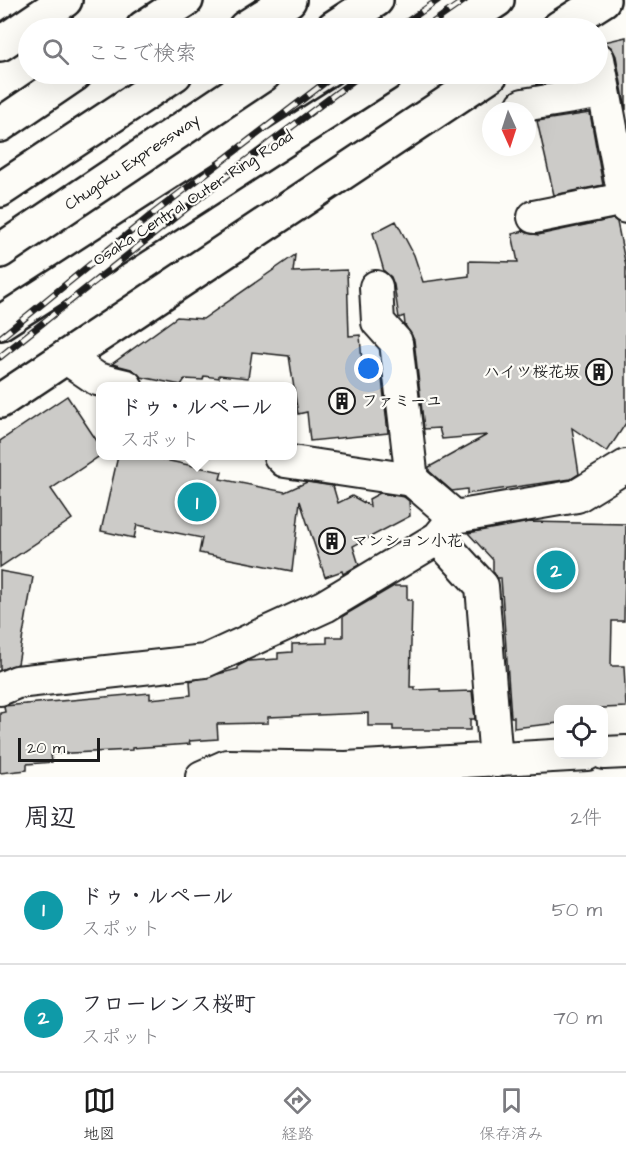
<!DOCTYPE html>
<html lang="ja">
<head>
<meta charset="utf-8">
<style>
  body { margin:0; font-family:"Architects Daughter","Klee One",sans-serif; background:#f2f2f3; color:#2b2b33 }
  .controls { position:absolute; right:18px; bottom:18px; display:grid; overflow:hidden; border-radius:12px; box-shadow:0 6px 24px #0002 }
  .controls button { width:54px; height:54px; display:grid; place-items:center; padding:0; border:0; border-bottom:2px solid #e1e1e2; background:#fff; color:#2b2b33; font:30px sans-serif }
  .compass { position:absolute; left:482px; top:102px; width:54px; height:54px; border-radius:50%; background:#fff; box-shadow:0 6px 24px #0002; rotate:177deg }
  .scale { position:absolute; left:18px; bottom:15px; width:82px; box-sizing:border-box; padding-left:6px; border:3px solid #1c1c1c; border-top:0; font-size:16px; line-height:21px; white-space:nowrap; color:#1c1c1c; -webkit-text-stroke:4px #fdfcf7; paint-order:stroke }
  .you { position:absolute; left:369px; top:369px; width:21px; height:21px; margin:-15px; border:4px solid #fff; border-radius:50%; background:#1a73e8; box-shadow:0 0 0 9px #1a73e833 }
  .badge { display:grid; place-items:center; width:39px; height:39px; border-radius:50%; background:#1c1c1c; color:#fff; font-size:20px; font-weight:700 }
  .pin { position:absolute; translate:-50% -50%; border:3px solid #fff; box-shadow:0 2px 6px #0006 }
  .popup { position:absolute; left:96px; top:382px; width:201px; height:78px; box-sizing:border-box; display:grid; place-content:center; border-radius:12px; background:#fff; filter:drop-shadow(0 2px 4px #0005); font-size:20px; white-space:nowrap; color:#7c7c81 }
  .popup b { font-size:22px; color:#2b2b33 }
  .popup::after { content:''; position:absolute; left:50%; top:100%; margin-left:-12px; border:12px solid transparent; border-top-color:#fff }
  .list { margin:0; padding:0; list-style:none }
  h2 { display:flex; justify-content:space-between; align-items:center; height:78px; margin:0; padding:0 24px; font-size:26px }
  h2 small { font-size:20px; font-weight:400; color:#7c7c81 }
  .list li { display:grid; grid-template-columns:39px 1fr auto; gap:18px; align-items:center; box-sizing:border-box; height:108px; padding:0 24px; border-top:2px solid #e1e1e2 }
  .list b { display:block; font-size:22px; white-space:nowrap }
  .list p { margin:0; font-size:20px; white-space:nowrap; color:#7c7c81 }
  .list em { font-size:20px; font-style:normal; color:#7c7c81 }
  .icon { flex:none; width:33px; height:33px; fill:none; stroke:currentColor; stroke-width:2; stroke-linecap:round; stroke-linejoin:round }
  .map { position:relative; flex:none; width:626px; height:777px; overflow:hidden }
  .search { position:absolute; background:#fff; box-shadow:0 6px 24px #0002; left:18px; right:18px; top:18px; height:66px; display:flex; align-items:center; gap:15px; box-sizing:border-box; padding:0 21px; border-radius:33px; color:#7c7c81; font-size:22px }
  .sheet { height:294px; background:#fff }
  nav { display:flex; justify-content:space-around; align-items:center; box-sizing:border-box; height:84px; border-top:2px solid #e1e1e2; background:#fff; font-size:16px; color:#7c7c81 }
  nav a { display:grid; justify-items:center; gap:3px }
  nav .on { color:#1c1c1c }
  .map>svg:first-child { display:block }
</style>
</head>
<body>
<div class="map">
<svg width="626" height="777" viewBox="0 0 626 777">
  <rect width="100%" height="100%" fill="#fdfcf7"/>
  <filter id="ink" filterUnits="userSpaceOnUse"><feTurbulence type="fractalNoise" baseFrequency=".0167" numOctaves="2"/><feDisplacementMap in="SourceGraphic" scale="12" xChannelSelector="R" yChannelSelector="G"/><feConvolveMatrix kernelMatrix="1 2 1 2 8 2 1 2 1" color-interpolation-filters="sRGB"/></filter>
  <g filter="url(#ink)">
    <g fill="#cccbc8" stroke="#1c1c1c" stroke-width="1.5">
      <polygon points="626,37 626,110 616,56 612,48 604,42"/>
      <polygon points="550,74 582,74 583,77 535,85"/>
      <polygon points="590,113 603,185 554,195 537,121"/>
      <polygon points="613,219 617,222 626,266 626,423 607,452 572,428 579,474 571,479 467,494 467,489 452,491 429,471 429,467 487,435 442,439 439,428 424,429 414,340 405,325 404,316 399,318 394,285 391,277 384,271 373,233 396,221 414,255 423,282 469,276 469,261 518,262 512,234 524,231 538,235"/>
      <polygon points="295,255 293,272 347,270 349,336 360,335 362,363 366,362 368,381 382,379 388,433 310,441 307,412 298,414 289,356 252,352 248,378 219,375 219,378 204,376 203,380 185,379 181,385 141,377 131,369 112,364 177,317 203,319"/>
      <polygon points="67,396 101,447 101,455 51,489 72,519 0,567 0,441"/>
      <polygon points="118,456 146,456 222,472 220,479 285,492 307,482 333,486 338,503 352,496 370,506 369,499 380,493 404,497 409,501 410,516 353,546 359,565 343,574 342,571 325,577 300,501 292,571 199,553 202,538 137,525 134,538 101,531"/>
      <polygon points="530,522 626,524 624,621 612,621 611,666 624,666 626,707 558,710 558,723 514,728 514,717 511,717 501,578 497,578 493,571 493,560 468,533"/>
      <polygon points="0,571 33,577 18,664 0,670"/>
      <polygon points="394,586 407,586 407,600 412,600 410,687 415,687 415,690 440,689 440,692 472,691 475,719 470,719 470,730 393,730 393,726 368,726 368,713 268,717 268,723 217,724 218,739 189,741 190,744 132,748 132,750 51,754 52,762 27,764 27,770 0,773 0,713 5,712 4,706 150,693 150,699 191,695 190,681 238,669 238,666 248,661 278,659 278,653 292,652 292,644 327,643 327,637 343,637 343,616"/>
    </g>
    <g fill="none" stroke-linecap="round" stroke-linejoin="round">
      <defs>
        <g id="minor">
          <polyline points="598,59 626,207"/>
          <polyline points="523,105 604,92"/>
          <polyline points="534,217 624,199"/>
          <polyline points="376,287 378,322 396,342 412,480"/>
          <polyline points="65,357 97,379 126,386"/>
          <polyline points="280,456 285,461 412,480 455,517"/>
          <polyline points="438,538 482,586 496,761"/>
          <polyline points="0,689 17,682 205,661 325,606 438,538 455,517 577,496 626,466"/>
          <polyline points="604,753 626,752"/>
          <polyline points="202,777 227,766 346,768 587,754"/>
        </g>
        <g id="major">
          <polyline points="143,28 186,0"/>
          <polyline points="454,28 497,0"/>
          <polyline points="559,28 603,0"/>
          <polyline points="0,44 65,0"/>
          <polyline points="0,125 75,74"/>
          <polyline points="0,323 386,74"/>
          <polyline points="0,401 491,74"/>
        </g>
        <g id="highway">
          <polyline points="245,28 289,0"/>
          <polyline points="333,28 376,0"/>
          <polyline points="0,190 175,74"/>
          <polyline points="0,251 264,74"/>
        </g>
      </defs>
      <use href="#minor" stroke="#1c1c1c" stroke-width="36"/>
      <use href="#major" stroke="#1c1c1c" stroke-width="38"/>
      <use href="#highway" stroke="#1c1c1c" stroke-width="38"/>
      <use href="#minor" stroke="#fdfcf7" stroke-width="32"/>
      <use href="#major" stroke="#fdfcf7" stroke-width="33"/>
      <use href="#highway" stroke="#fdfcf7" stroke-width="33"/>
      <defs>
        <g id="rail">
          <polyline points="398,28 438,0"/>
          <polyline points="425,28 465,0"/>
          <polyline points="0,338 150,216 336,74"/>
          <polyline points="0,357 243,163 362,74"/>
        </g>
      </defs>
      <use href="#rail" stroke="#1c1c1c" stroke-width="7"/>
      <use href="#rail" stroke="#fdfcf7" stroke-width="4.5" stroke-dasharray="14" stroke-linecap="butt"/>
    </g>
  </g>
  <defs>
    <symbol id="building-ring" viewBox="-11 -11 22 22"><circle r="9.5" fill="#fdfcf7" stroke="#1c1c1c" stroke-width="1.5"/><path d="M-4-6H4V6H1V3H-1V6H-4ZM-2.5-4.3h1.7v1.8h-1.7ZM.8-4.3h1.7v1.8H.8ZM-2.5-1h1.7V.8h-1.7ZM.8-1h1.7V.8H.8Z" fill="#1c1c1c"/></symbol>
  </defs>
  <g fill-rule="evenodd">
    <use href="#building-ring" x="584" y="357" width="30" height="30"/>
    <use href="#building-ring" x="327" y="386" width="30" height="30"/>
    <use href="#building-ring" x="317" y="526" width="30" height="30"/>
  </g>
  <g text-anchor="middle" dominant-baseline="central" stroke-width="4.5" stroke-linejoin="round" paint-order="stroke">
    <g font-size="16" fill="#1c1c1c" stroke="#fdfcf7">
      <text transform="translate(132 162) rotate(-34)">Chugoku Expressway</text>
      <text transform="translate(193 198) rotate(-33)">Osaka Central Outer Ring Road</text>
    </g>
    <g font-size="16" font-weight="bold" fill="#1c1c1c" stroke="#fdfcf7" text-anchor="start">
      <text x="580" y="372" text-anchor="end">ハイツ桜花坂</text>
      <text x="362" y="401">ファミーユ</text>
      <text x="352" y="541">マンション小花</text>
    </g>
  </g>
</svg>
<div class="controls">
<button><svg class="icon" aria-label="locate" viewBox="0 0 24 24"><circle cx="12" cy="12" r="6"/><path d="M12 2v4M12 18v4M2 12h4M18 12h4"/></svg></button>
</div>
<svg class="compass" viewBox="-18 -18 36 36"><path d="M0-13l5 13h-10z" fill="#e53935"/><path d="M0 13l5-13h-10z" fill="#7c7c81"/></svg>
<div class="scale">20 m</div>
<div class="you"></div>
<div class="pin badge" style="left:197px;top:502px;background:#0f9aa8">1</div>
<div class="popup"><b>ドゥ・ルペール</b>スポット</div>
<div class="pin badge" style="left:556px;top:570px;background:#0f9aa8">2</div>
<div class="search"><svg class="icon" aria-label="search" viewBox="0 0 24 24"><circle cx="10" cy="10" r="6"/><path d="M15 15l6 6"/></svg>ここで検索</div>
</div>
<section class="sheet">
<h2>周辺<small>2件</small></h2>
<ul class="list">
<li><span class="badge" style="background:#0f9aa8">1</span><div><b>ドゥ・ルペール</b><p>スポット</p></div><em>50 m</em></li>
<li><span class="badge" style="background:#0f9aa8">2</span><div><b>フローレンス桜町</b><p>スポット</p></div><em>70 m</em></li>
</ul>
</section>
<nav>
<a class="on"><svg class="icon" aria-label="map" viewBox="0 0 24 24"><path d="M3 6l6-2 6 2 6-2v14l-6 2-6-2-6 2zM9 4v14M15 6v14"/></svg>地図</a>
<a><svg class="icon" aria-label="directions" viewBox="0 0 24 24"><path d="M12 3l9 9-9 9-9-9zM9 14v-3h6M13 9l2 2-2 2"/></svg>経路</a>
<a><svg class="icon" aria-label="saved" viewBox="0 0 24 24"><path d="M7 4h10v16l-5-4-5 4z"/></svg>保存済み</a>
</nav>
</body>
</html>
